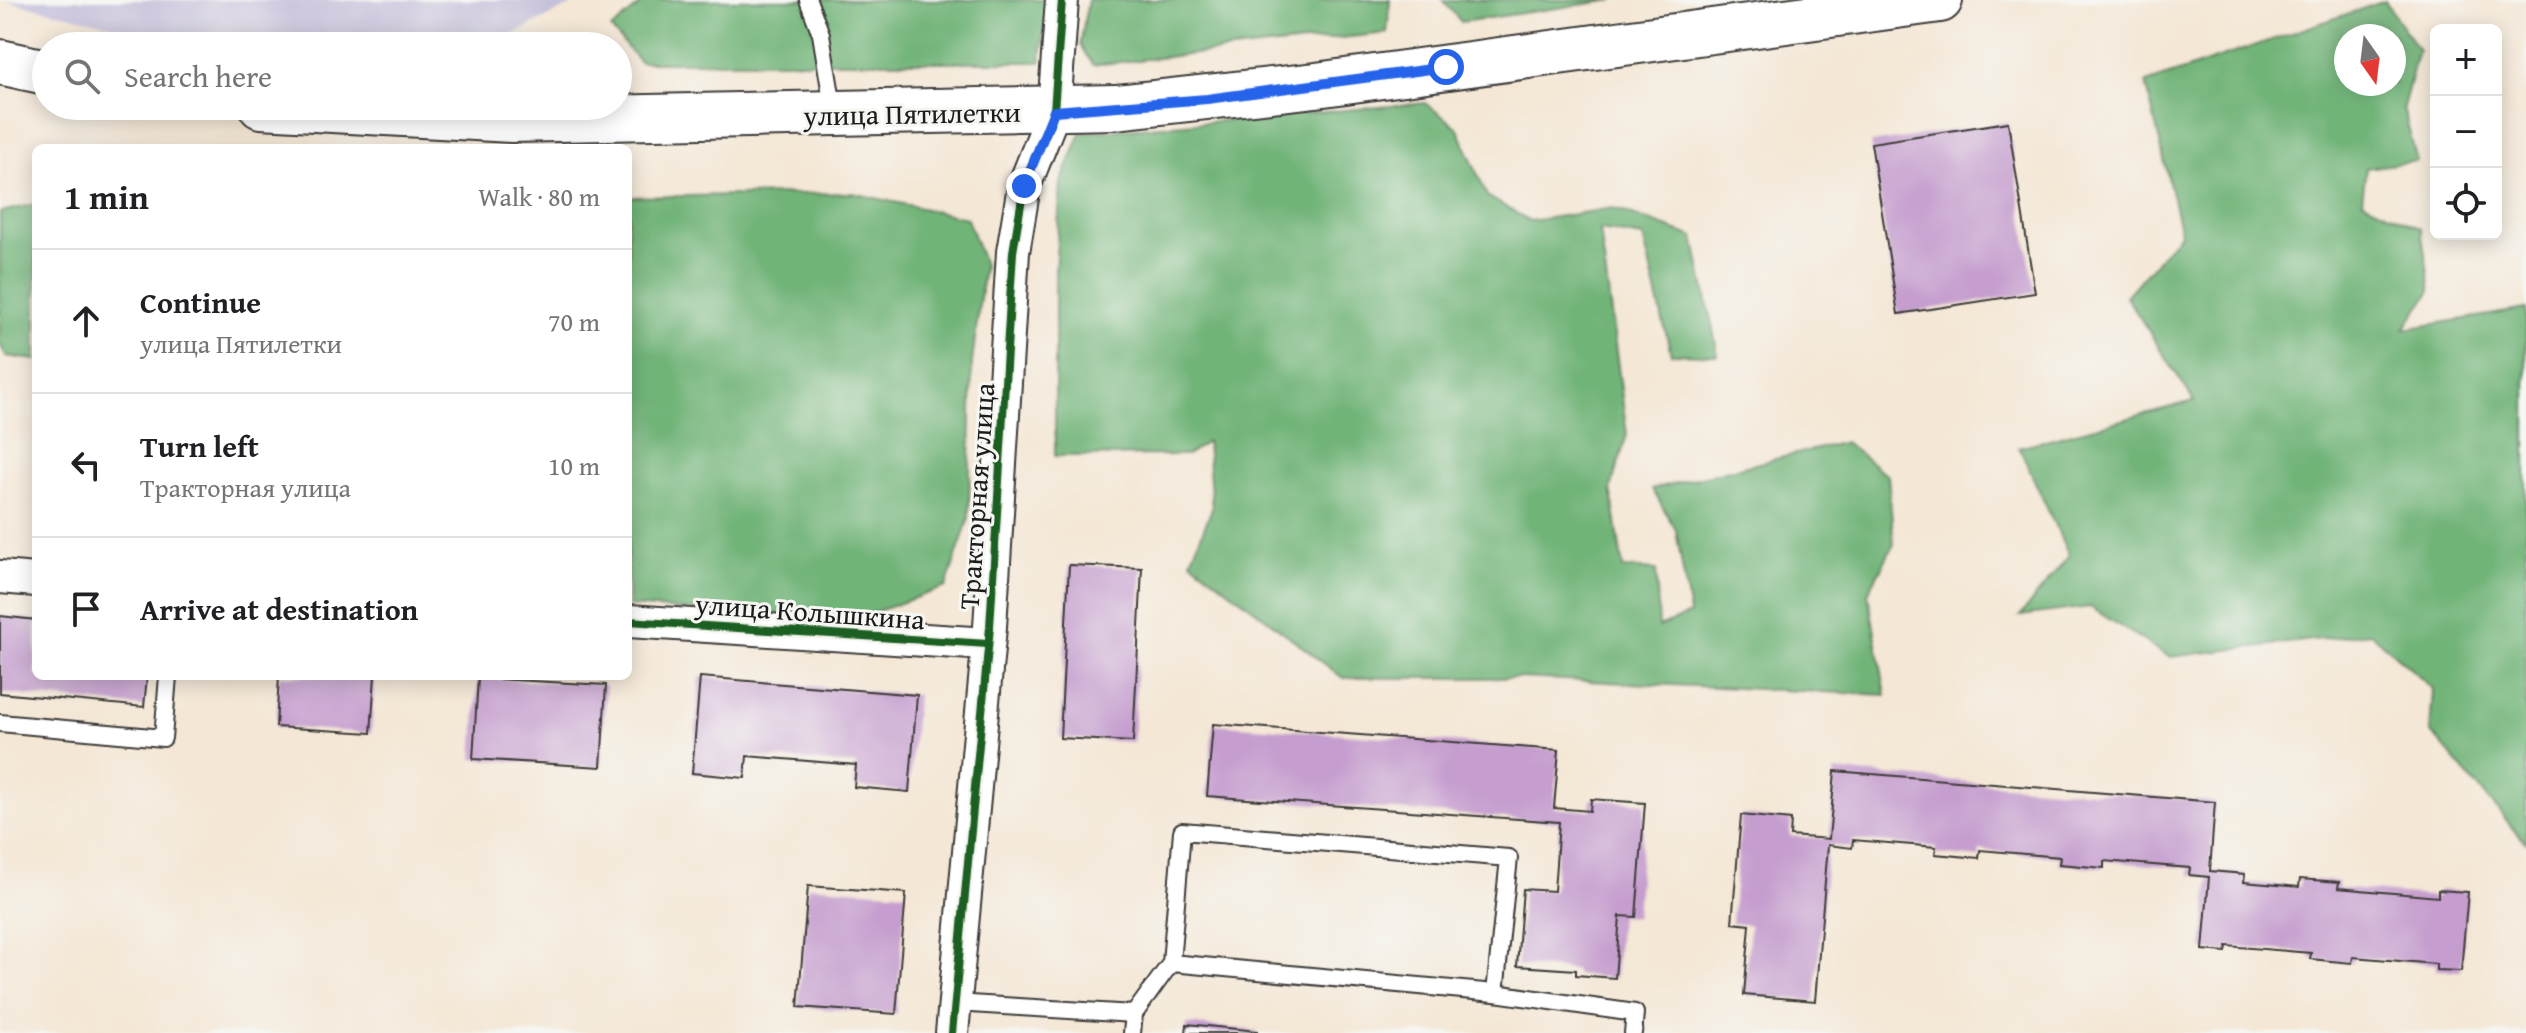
<!DOCTYPE html>
<html lang="en">
<head>
<meta charset="utf-8">
<style>
  body { margin:0; font-family:"Gentium Book Plus",serif; background:#f6f6f6; color:#202124 }
  .controls { position:absolute; right:24px; top:24px; display:grid; overflow:hidden; border-radius:12px; box-shadow:0 4px 20px #0003 }
  .controls button { width:72px; height:72px; display:grid; place-items:center; padding:0; border:0; border-bottom:2px solid #e0e0e0; background:#fff; color:#202124; font:40px sans-serif }
  .compass { position:absolute; left:2334px; top:24px; width:72px; height:72px; border-radius:50%; background:#fff; box-shadow:0 4px 20px #0003; rotate:166deg }
  .stop { position:absolute; width:24px; height:24px; margin:-18px; border:6px solid #2563eb; border-radius:50%; background:#fff }
  .stop.end { background:#2563eb; border-color:#fff; box-shadow:0 2px 8px #0008 }
  .list { margin:0; padding:0; list-style:none }
  h2 { display:flex; justify-content:space-between; align-items:center; height:104px; margin:0; padding:0 32px; font-size:34px }
  h2 small { font-size:26px; font-weight:400; color:#757577 }
  .list li { display:grid; grid-template-columns:52px 1fr auto; gap:24px; align-items:center; box-sizing:border-box; height:144px; padding:0 32px; border-top:2px solid #e0e0e0 }
  .list b { display:block; font-size:30px; white-space:nowrap }
  .list p { margin:0; font-size:26px; white-space:nowrap; color:#757577 }
  .list em { font-size:26px; font-style:normal; color:#757577 }
  .icon { flex:none; width:44px; height:44px; fill:none; stroke:currentColor; stroke-width:2; stroke-linecap:round; stroke-linejoin:round }
  .map { position:relative; flex:none; width:2526px; height:1033px; overflow:hidden }
  .search { position:absolute; background:#fff; box-shadow:0 4px 20px #0003; left:32px; top:32px; width:600px; height:88px; display:flex; align-items:center; gap:20px; box-sizing:border-box; padding:0 28px; border-radius:44px; color:#757577; font-size:30px }
  .panel { position:absolute; background:#fff; box-shadow:0 4px 20px #0003; left:32px; top:144px; width:600px; height:536px; border-radius:12px }
  .map>svg:first-child { display:block }
</style>
</head>
<body>
<div class="map">
<svg width="2526" height="1033" viewBox="0 0 2526 1033">
  <rect width="100%" height="100%" fill="#f6f6f2"/>
  <filter id="ink" filterUnits="userSpaceOnUse"><feTurbulence type="fractalNoise" baseFrequency=".0125" numOctaves="2"/><feDisplacementMap in="SourceGraphic" scale="16" xChannelSelector="R" yChannelSelector="G"/><feConvolveMatrix kernelMatrix="1 2 1 2 8 2 1 2 1" color-interpolation-filters="sRGB"/></filter>
  <filter id="wash" filterUnits="userSpaceOnUse"><feTurbulence type="fractalNoise" baseFrequency=".006" numOctaves="4" result="noise"/><feDisplacementMap in="SourceGraphic" scale="32" xChannelSelector="R" yChannelSelector="G"/><feGaussianBlur stdDeviation="1.8" result="paint"/><feColorMatrix in="noise" values="0 0 0 0 0 0 0 0 0 0 0 0 0 0 0 0 0 1.4 0 .05"/><feComposite in="paint" operator="in"/></filter>
  <g filter="url(#wash)">
    <rect width="100%" height="100%" fill="#f4e7d5"/>
    <polygon fill="#c6c0da" points="4,0 582,0 489,46 198,46"/>
    <g fill="#71b478" stroke="#46684a" stroke-width="2" fill-rule="evenodd">
      <polygon points="646,0 1046,0 1041,62 640,62 611,29"/>
      <polygon points="1088,0 1390,0 1387,33 1093,65 1080,45"/>
      <polygon points="1443,0 1614,0 1461,22"/>
      <path d="M2385,1L2418,50L2403,108L2417,161L2366,168L2362,201L2421,229L2431,291L2404,329L2526,309V843L2430,731L2433,689L2371,633L2169,657L2090,607L2020,616L2069,556L2019,447L2194,401L2126,296L2181,233L2146,83ZM2346,36H2394V84H2346Z"/>
      <polygon points="1425,103 1457,127 1487,196 1530,221 1613,208 1694,237 1718,355 1671,354 1643,237 1600,230 1627,435 1611,488 1623,568 1656,570 1659,627 1690,614 1676,530 1652,489 1845,442 1888,476 1894,544 1868,593 1886,695 1519,678 1343,678 1191,561 1212,508 1207,442 1187,455 1055,456 1055,271 1061,183 1081,133"/>
      <polygon points="853,193 967,218 984,265 972,363 969,518 946,587 847,622 628,606 628,197"/>
      <polygon points="36,204 36,360 6,356 0,344 0,212"/>
    </g>
    <g id="blocks">
      <g fill="#c59dce">
        <polygon points="2008,122 2035,293 1898,314 1871,143"/>
        <polygon points="1069,565 1142,568 1133,742 1060,738"/>
        <polygon points="0,616 36,620 36,676 147,676 144,707 0,693"/>
        <polygon points="279,676 375,676 371,733 276,727"/>
        <polygon points="700,677 917,695 909,792 854,787 856,765 747,756 745,778 692,773"/>
        <polygon points="478,678 606,685 601,767 473,759"/>
        <polygon points="1213,724 1559,750 1554,808 1590,811 1591,799 1645,803 1636,917 1620,916 1615,978 1576,975 1576,970 1517,966 1523,889 1554,891 1559,822 1207,796"/>
        <polygon points="1835,771 2215,802 2210,871 2245,874 2244,882 2299,887 2300,879 2339,882 2338,888 2438,897 2438,890 2468,892 2461,971 2436,970 2436,964 2353,957 2352,963 2310,959 2311,953 2227,946 2226,952 2203,950 2209,877 2189,875 2190,868 2104,861 2104,868 2059,864 2060,857 1980,850 1979,858 1935,854 1936,847 1853,840 1852,848 1828,845 1815,1001 1744,995 1750,925 1732,923 1741,815 1791,820 1790,836 1829,839"/>
        <polygon points="808,886 906,893 896,1014 798,1007"/>
        <polygon points="1187,1024 1257,1031 1257,1033 1186,1033"/>
      </g>
    </g>
  </g>
  <g filter="url(#ink)">
    <use href="#blocks" fill-opacity="0" stroke="#3c3a38" stroke-width="2"/>
    <g fill="none" stroke-linecap="round" stroke-linejoin="round">
      <defs>
        <g id="lane">
          <polyline points="808,0 821,34 834,113"/>
          <polyline points="0,723 163,738 168,676"/>
          <polyline points="1171,963 1182,831 1509,858 1495,993"/>
          <polyline points="954,1003 1134,1014 1171,963 1495,993 1635,1013 1633,1033"/>
          <polyline points="1132,1033 1134,1014"/>
        </g>
        <g id="street">
          <polyline points="0,577 36,580"/>
          <polyline points="628,621 988,644"/>
          <polyline points="952,1033 990,627 1013,252 1024,186 1054,111 1062,0"/>
        </g>
        <g id="secondary">
          <polyline points="0,62 46,72"/>
          <polyline points="261,106 511,120 1116,107 1316,85 1940,0"/>
        </g>
      </defs>
      <use href="#lane" stroke="#3c3a38" stroke-width="20"/>
      <use href="#street" stroke="#3c3a38" stroke-width="36"/>
      <use href="#secondary" stroke="#3c3a38" stroke-width="48"/>
      <use href="#lane" stroke="#fff" stroke-width="16"/>
      <use href="#street" stroke="#fff" stroke-width="32"/>
      <use href="#secondary" stroke="#fff" stroke-width="44"/>
      <defs>
        <g id="cycleway">
          <polyline points="628,621 988,644"/>
          <polyline points="952,1033 990,627 1013,252 1024,186 1054,111 1062,0"/>
        </g>
      </defs>
      <use href="#cycleway" stroke="#f6f6f2" stroke-width="13"/>
      <use href="#cycleway" stroke="#1b5e20" stroke-width="8"/>
    </g>
  </g>
  <g fill="none" stroke-linecap="round" stroke-linejoin="round" filter="url(#ink)">
    <polyline stroke="#2563eb" stroke-width="10" points="1024,186 1054,111 1207,99 1446,67"/>
  </g>
  <g text-anchor="middle" dominant-baseline="central" stroke-width="6" stroke-linejoin="round" paint-order="stroke">
    <g font-size="28" fill="#1c1c1c" stroke="#f6f6f2">
      <text transform="translate(912 113) rotate(-1)">улица Пятилетки</text>
      <text transform="translate(976 496) rotate(-86)">Тракторная улица</text>
      <text transform="translate(810 611) rotate(4)">улица Колышкина</text>
    </g>
  </g>
</svg>
<div class="controls">
<button>+</button>
<button>−</button>
<button><svg class="icon" aria-label="locate" viewBox="0 0 24 24"><circle cx="12" cy="12" r="6"/><path d="M12 2v4M12 18v4M2 12h4M18 12h4"/></svg></button>
</div>
<svg class="compass" viewBox="-18 -18 36 36"><path d="M0-13l5 13h-10z" fill="#e53935"/><path d="M0 13l5-13h-10z" fill="#757577"/></svg>
<div class="stop" style="left:1446px;top:67px"></div>
<div class="stop end" style="left:1024px;top:186px"></div>
<div class="search"><svg class="icon" aria-label="search" viewBox="0 0 24 24"><circle cx="10" cy="10" r="6"/><path d="M15 15l6 6"/></svg>Search here</div>
<section class="panel">
<h2>1 min<small>Walk · 80 m</small></h2>
<ul class="list">
<li><svg class="icon" aria-label="ahead" viewBox="0 0 24 24"><path d="M12 20V5M6 11l6-6 6 6"/></svg><div><b>Continue</b><p>улица Пятилетки</p></div><em>70 m</em></li>
<li><svg class="icon" aria-label="left" viewBox="0 0 24 24"><path d="M17 20v-9H6M10 6l-5 5 5 5"/></svg><div><b>Turn left</b><p>Тракторная улица</p></div><em>10 m</em></li>
<li><svg class="icon" aria-label="arrive" viewBox="0 0 24 24"><path d="M6 21V4h12l-3 4 3 4H6"/></svg><div><b>Arrive at destination</b></div></li>
</ul>
</section>
</div>
</body>
</html>
